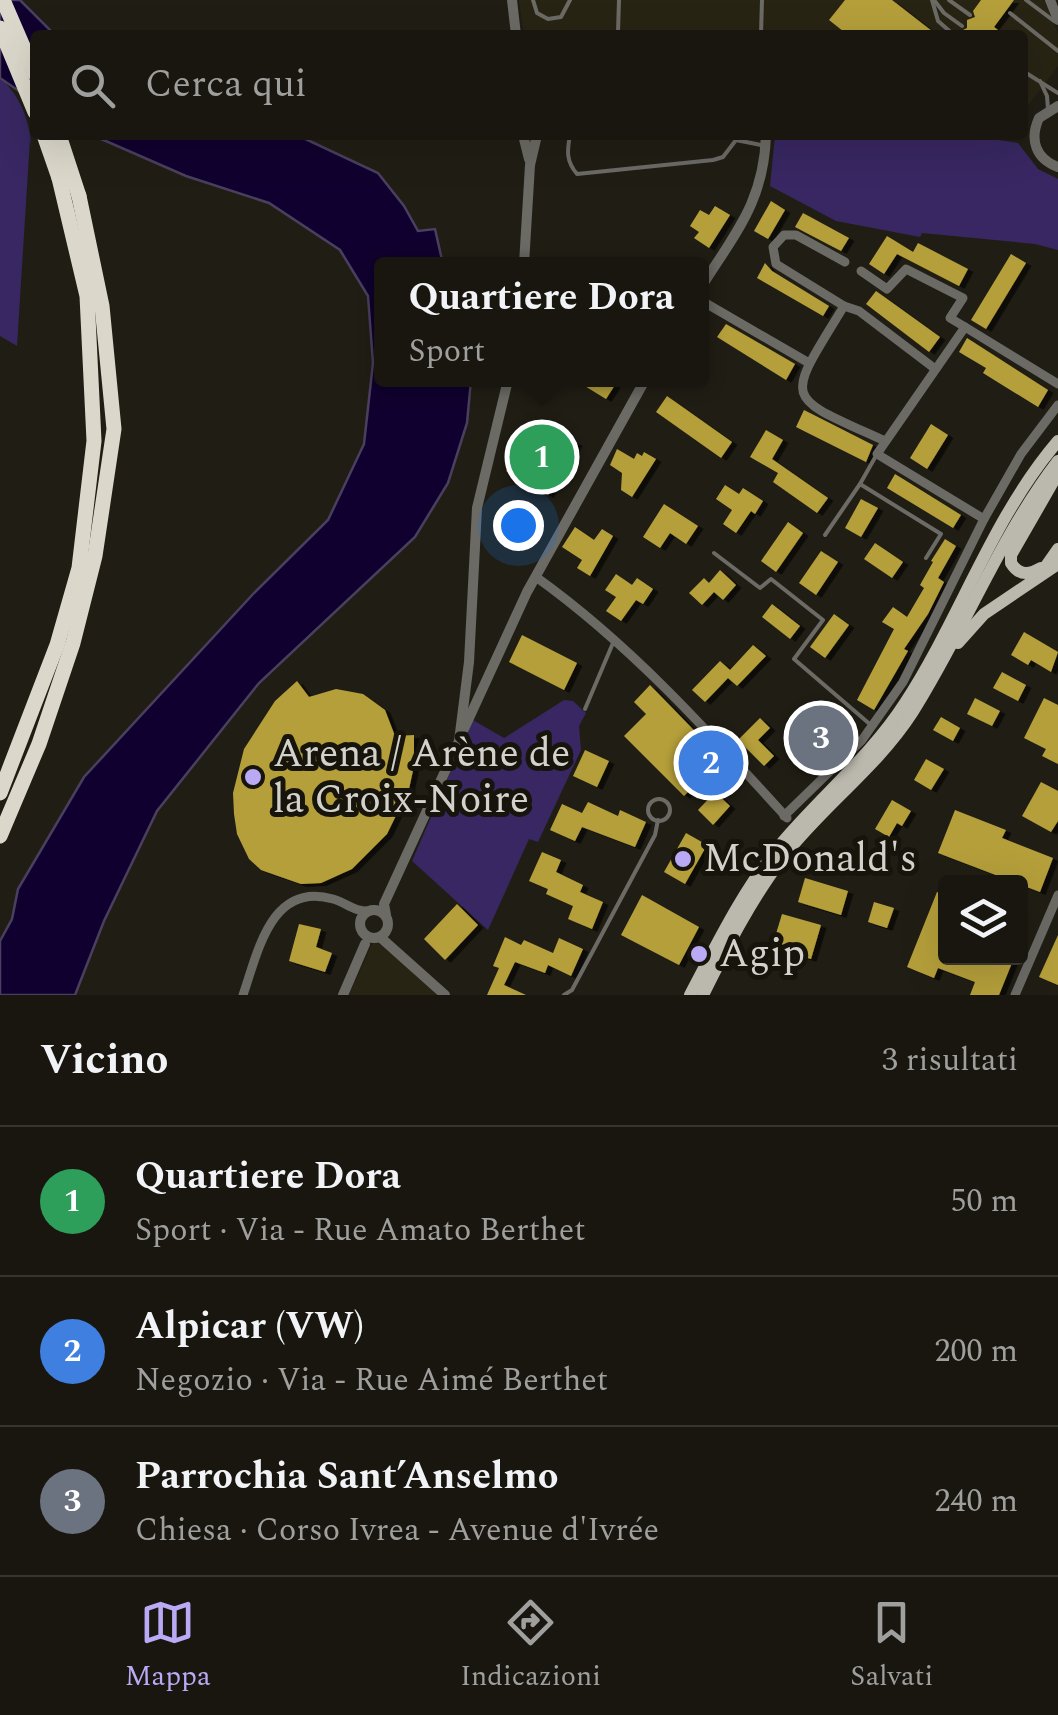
<!DOCTYPE html>
<html lang="it">
<head>
<meta charset="utf-8">
<style>
  body { margin:0; font-family:Spectral,serif; background:#25231d; color:#f1f3f6 }
  .controls { position:absolute; right:30px; bottom:30px; display:grid; overflow:hidden; border-radius:10px; box-shadow:0 10px 40px #0002 }
  .controls button { width:90px; height:90px; display:grid; place-items:center; padding:0; border:0; border-bottom:2px solid #36352f; background:#18160f; color:#f1f3f6; font:50px sans-serif }
  .you { position:absolute; left:518px; top:525px; width:35px; height:35px; margin:-25px; border:8px solid #fff; border-radius:50%; background:#1a73e8; box-shadow:0 0 0 15px #1a73e833 }
  .badge { display:grid; place-items:center; width:65px; height:65px; border-radius:50%; background:#baaaf6; color:#fff; font-size:32px; font-weight:700 }
  .pin { position:absolute; translate:-50% -50%; border:5px solid #fff; box-shadow:0 2px 10px #0006 }
  .popup { position:absolute; left:374px; top:257px; width:335px; height:130px; box-sizing:border-box; display:grid; place-content:center; border-radius:10px; background:#18160f; filter:drop-shadow(0 2px 8px #0005); font-size:32px; white-space:nowrap; color:#9f9f9e }
  .popup b { font-size:38px; color:#f1f3f6 }
  .popup::after { content:''; position:absolute; left:50%; top:100%; margin-left:-20px; border:20px solid transparent; border-top-color:#18160f }
  .list { margin:0; padding:0; list-style:none }
  h2 { display:flex; justify-content:space-between; align-items:center; height:130px; margin:0; padding:0 40px; font-size:42px }
  h2 small { font-size:32px; font-weight:400; color:#9f9f9e }
  .list li { display:grid; grid-template-columns:65px 1fr auto; gap:30px; align-items:center; box-sizing:border-box; height:150px; padding:0 40px; border-top:2px solid #36352f }
  .list b { display:block; font-size:38px; white-space:nowrap }
  .list p { margin:0; font-size:32px; white-space:nowrap; color:#9f9f9e }
  .list em { font-size:32px; font-style:normal; color:#9f9f9e }
  .icon { flex:none; width:55px; height:55px; fill:none; stroke:currentColor; stroke-width:2; stroke-linecap:round; stroke-linejoin:round }
  .map { position:relative; flex:none; width:1058px; height:995px; overflow:hidden }
  .search { position:absolute; background:#18160f; box-shadow:0 10px 40px #0002; left:30px; right:30px; top:30px; height:110px; display:flex; align-items:center; gap:25px; box-sizing:border-box; padding:0 35px; border-radius:10px; color:#9f9f9e; font-size:38px }
  .sheet { height:580px; background:#18160f }
  nav { display:flex; justify-content:space-around; align-items:center; box-sizing:border-box; height:140px; border-top:2px solid #36352f; background:#18160f; font-size:28px; color:#9f9f9e }
  nav a { display:grid; justify-items:center; gap:5px }
  nav .on { color:#baaaf6 }
  .map>svg:first-child { display:block }
</style>
</head>
<body>
<div class="map">
<svg width="1058" height="995" viewBox="0 0 1058 995">
  <defs>
    <filter id="shadow"><feDropShadow dx="5.5" dy="3" stdDeviation="0" flood-color="#0009"/></filter>
  </defs>
  <rect width="100%" height="100%" fill="#201e14"/>
  <g fill="#282414">
    <polygon points="519,0 1044,0 1058,34 1058,66 1023,112 1023,35 524,35"/>
    <polygon points="374,940 416,974 437,995 349,995"/>
  </g>
  <g fill="#382762">
    <path d="M0,78C22,97 29,121 32,149L30,139L17,346L0,336Z"/>
    <polygon points="775,135 967,135 1018,143 1038,169 1058,179 1058,250 1035,244 922,233 920,237 836,221 770,186"/>
    <polygon points="564,700 573,701 586,713 579,726 581,750 538,842 529,839 488,930 412,861 473,720 504,738"/>
  </g>
  <g fill="#10002f" stroke="#4a3f5e" stroke-width="2.5">
    <polygon points="0,0 20,0 55,35 35,35 35,102 0,78"/>
    <polygon points="92,135 297,135 378,173 404,206 418,231 435,229 442,260 448,264 382,264 382,380 471,380 467,423 448,483 415,537 259,683 157,811 104,921 75,995 0,995 0,941 12,919 18,889 84,777 254,593 328,520 364,444 373,363 368,296 340,250 269,203 186,176"/>
  </g>
  <g fill="#b59f3a" filter="url(#shadow)">
    <polygon points="845,0 892,0 937,35 848,35 829,20"/>
    <polygon points="981,0 1014,0 994,27 998,30 995,35 966,35 961,31 967,28 967,20 975,17 973,11"/>
    <polygon points="771,201 785,210 768,239 754,231"/>
    <polygon points="715,206 730,215 709,248 694,238 699,232 690,226 700,210 709,215"/>
    <polygon points="803,213 849,238 841,251 795,227"/>
    <polygon points="887,236 913,252 918,243 968,269 959,286 897,254 884,274 869,264"/>
    <polygon points="1011,254 1026,263 986,329 971,320"/>
    <polygon points="765,263 772,271 829,306 823,316 757,278"/>
    <polygon points="876,291 940,337 929,352 866,304"/>
    <polygon points="726,324 795,364 786,380 717,337"/>
    <polygon points="967,338 1048,390 1038,407 983,373 986,368 959,352"/>
    <polygon points="575,380 606,380 615,385 606,399"/>
    <polygon points="667,396 732,442 721,458 656,412"/>
    <polygon points="804,410 873,445 866,462 796,427"/>
    <polygon points="535,420 577,443 548,495 506,471"/>
    <polygon points="931,424 948,435 927,469 910,458"/>
    <polygon points="766,430 783,440 772,459 828,498 817,513 773,482 778,473 750,457"/>
    <polygon points="617,449 634,459 637,453 642,456 644,452 656,459 632,497 621,490 622,473 610,465"/>
    <polygon points="895,474 961,515 953,528 887,488"/>
    <polygon points="725,485 739,494 743,488 763,501 755,514 751,511 736,533 723,524 732,510 716,499"/>
    <polygon points="861,499 878,508 861,537 845,528"/>
    <polygon points="664,504 698,526 686,544 670,533 660,548 643,537"/>
    <polygon points="788,522 803,533 776,572 761,561"/>
    <polygon points="575,527 594,540 602,529 613,536 590,576 577,568 582,560 562,547"/>
    <polygon points="945,539 956,546 938,578 944,582 928,614 904,649 908,651 874,710 857,700 894,629 882,622 893,607 907,617 924,588 920,585 933,562 931,561"/>
    <polygon points="875,543 903,562 892,578 864,559"/>
    <polygon points="821,551 838,562 816,595 799,583"/>
    <polygon points="720,570 736,585 723,600 714,592 702,605 689,593 704,578 709,583"/>
    <polygon points="616,574 632,585 637,578 653,589 643,604 636,600 621,621 606,611 616,597 605,590"/>
    <polygon points="772,604 800,626 790,639 762,617"/>
    <polygon points="834,614 849,625 825,658 810,647"/>
    <polygon points="1024,632 1058,652 1051,672 1031,660 1028,665 1011,655"/>
    <polygon points="522,635 577,663 564,690 509,662"/>
    <polygon points="753,645 766,656 737,686 728,678 705,702 692,690 720,661 730,670"/>
    <polygon points="1002,672 1026,685 1018,701 993,688"/>
    <polygon points="297,681 309,697 336,689 363,694 385,710 395,736 414,735 414,766 409,789 387,834 352,869 321,883 301,884 261,870 249,859 237,834 234,814 233,793 244,749 275,701"/>
    <polygon points="650,685 722,759 684,796 624,736 646,714 634,702"/>
    <polygon points="975,698 1000,711 992,726 967,714"/>
    <polygon points="1044,698 1058,705 1058,764 1042,756 1046,749 1024,738"/>
    <polygon points="811,707 827,723 838,712 848,722 837,733 847,742 826,763 791,728"/>
    <polygon points="941,717 960,728 953,741 933,730"/>
    <polygon points="760,718 770,728 758,740 774,756 764,766 738,740"/>
    <polygon points="585,750 609,761 597,787 573,776"/>
    <polygon points="926,759 944,769 931,790 914,780"/>
    <polygon points="1041,782 1058,791 1058,821 1051,832 1022,816"/>
    <polygon points="715,792 730,806 713,825 698,810"/>
    <polygon points="892,800 911,811 902,826 897,823 889,837 875,829"/>
    <polygon points="588,802 618,816 620,810 646,822 635,847 582,827 575,841 550,830 562,804 582,813"/>
    <polygon points="955,810 1006,830 1002,838 1053,858 1040,892 938,853"/>
    <polygon points="686,833 707,845 685,884 664,872"/>
    <polygon points="542,852 561,860 556,872 583,885 580,892 603,902 592,929 568,919 573,906 546,894 548,889 529,881"/>
    <polygon points="805,878 848,891 841,915 798,902"/>
    <polygon points="937,892 946,895 946,958 1014,958 999,995 970,995 975,982 938,968 934,978 907,967"/>
    <polygon points="642,895 699,927 679,965 621,935"/>
    <polygon points="874,902 894,908 887,928 868,922"/>
    <polygon points="457,904 478,925 445,960 424,939"/>
    <polygon points="782,914 821,925 811,959 772,947"/>
    <polygon points="299,924 321,929 316,947 332,953 325,972 289,961"/>
    <polygon points="1058,935 1058,985 1039,977"/>
    <polygon points="505,937 521,945 524,940 553,953 559,938 583,949 571,976 548,965 545,973 515,962 504,985 526,995 487,995 499,968 493,966"/>
  </g>
  <g fill="none" stroke-linecap="round" stroke-linejoin="round">
    <g stroke="#6b6a65" stroke-width="4">
      <polyline points="533,0 537,13 548,19 561,17 570,0"/>
      <polyline points="619,0 618,32 761,34 762,0"/>
      <polyline points="932,0 938,21 954,35"/>
      <polyline points="934,0 944,13 962,26"/>
      <polyline points="949,0 970,15"/>
      <polyline points="1026,0 1054,21"/>
      <polyline points="1010,13 1058,51"/>
      <polyline points="1023,63 1023,64"/>
      <polyline points="1023,71 1058,93"/>
      <polyline points="1040,81 1047,96 1048,109"/>
      <path d="M570,135C567,151 566,161 577,174L713,160L723,157L736,140L761,145"/>
      <polyline points="860,484 877,454"/>
      <polyline points="825,535 860,484 941,534 926,558"/>
      <polyline points="714,553 760,588 771,579 823,620 794,659 872,726"/>
      <polyline points="585,709 613,643"/>
      <circle cx="659" cy="810" r="11"/>
      <polyline points="564,995 572,990 655,835 658,820"/>
    </g>
    <g stroke="#6b6a65" stroke-width="9">
      <polyline points="845,262 796,235 784,235 773,247 776,264 844,306 859,311 934,368"/>
      <polyline points="861,271 887,289 906,269 963,298 950,318 965,327"/>
      <polyline points="702,301 809,363"/>
      <path d="M844,306C784,404 782,394 885,441"/>
      <polyline points="984,519 877,454 965,327 1058,384"/>
      <path d="M536,577C631,645 709,732 787,818"/>
      <polyline points="784,816 862,740 903,682 984,519 1021,454 1058,405"/>
      <path d="M243,995C258,952 271,881 333,899C347,903 354,912 370,911"/>
      <polyline points="1015,995 1058,895"/>
    </g>
    <g stroke="#6b6a65" stroke-width="10">
      <polyline points="512,0 516,35"/>
      <polyline points="1050,0 1058,20"/>
      <path d="M1058,106L1039,118C1029,140 1036,159 1058,167"/>
      <polyline points="523,135 529,159"/>
      <polyline points="524,264 530,165 537,135"/>
      <path d="M702,286C736,232 764,201 766,135"/>
      <polyline points="464,729 527,592 645,380"/>
      <circle cx="374" cy="924" r="14"/>
      <polyline points="386,915 384,904 459,741 469,662 477,508 508,380"/>
      <polyline points="380,937 445,995"/>
      <polyline points="343,995 365,944"/>
    </g>
    <g stroke="#bbb9ae" stroke-width="12">
      <path d="M1041,568C1029,575 1019,576 1011,563V555L1057,475"/>
      <polyline points="1044,569 1058,549"/>
      <polyline points="958,643 984,614 1058,564"/>
      <path d="M690,995C717,944 743,890 780,845C820,797 871,756 905,703C960,619 992,518 1058,441"/>
      <path d="M703,995C727,947 751,899 784,856C823,806 877,767 912,713C964,631 999,538 1058,461"/>
    </g>
    <g stroke="#dbd8cb" stroke-width="15">
      <polyline points="3,0 35,74"/>
      <polyline points="0,28 35,112"/>
      <polyline points="0,793 57,645 79,568 94,441 87,296 59,178"/>
      <polyline points="0,836 39,744 73,643 95,556 114,429 102,306 79,196"/>
    </g>
    <g stroke="#dbd8cb" stroke-width="15">
      <polyline points="44,135 59,178"/>
      <polyline points="59,135 79,196"/>
    </g>
  </g>
  <g fill="#baaaf6" stroke="#17150b" stroke-width="4">
    <circle cx="253" cy="777" r="10"/>
    <circle cx="683" cy="859" r="10"/>
    <circle cx="699" cy="954" r="10"/>
  </g>
  <g text-anchor="middle" dominant-baseline="central" stroke-width="10" stroke-linejoin="round" paint-order="stroke">
    <g font-size="40" fill="#d3d1cb" stroke="#17150b" text-anchor="start">
      <text x="273" y="754">Arena / Arène de<tspan x="273" dy="46">la Croix-Noire</tspan></text>
      <text x="703" y="859">McDonald's</text>
      <text x="719" y="954">Agip</text>
    </g>
  </g>
</svg>
<div class="controls">
<button><svg class="icon" aria-label="layers" viewBox="0 0 24 24"><path d="M12 4l9 5-9 5-9-5zM3 14l9 5 9-5"/></svg></button>
</div>
<div class="you"></div>
<div class="pin badge" style="left:542px;top:457px;background:#2e9e5b">1</div>
<div class="popup"><b>Quartiere Dora</b>Sport</div>
<div class="pin badge" style="left:711px;top:763px;background:#3f7fe0">2</div>
<div class="pin badge" style="left:821px;top:738px;background:#6b7280">3</div>
<div class="search"><svg class="icon" aria-label="search" viewBox="0 0 24 24"><circle cx="10" cy="10" r="6"/><path d="M15 15l6 6"/></svg>Cerca qui</div>
</div>
<section class="sheet">
<h2>Vicino<small>3 risultati</small></h2>
<ul class="list">
<li><span class="badge" style="background:#2e9e5b">1</span><div><b>Quartiere Dora</b><p>Sport · Via - Rue Amato Berthet</p></div><em>50 m</em></li>
<li><span class="badge" style="background:#3f7fe0">2</span><div><b>Alpicar (VW)</b><p>Negozio · Via - Rue Aimé Berthet</p></div><em>200 m</em></li>
<li><span class="badge" style="background:#6b7280">3</span><div><b>Parrochia Sant’Anselmo</b><p>Chiesa · Corso Ivrea - Avenue d'Ivrée</p></div><em>240 m</em></li>
</ul>
</section>
<nav>
<a class="on"><svg class="icon" aria-label="map" viewBox="0 0 24 24"><path d="M3 6l6-2 6 2 6-2v14l-6 2-6-2-6 2zM9 4v14M15 6v14"/></svg>Mappa</a>
<a><svg class="icon" aria-label="directions" viewBox="0 0 24 24"><path d="M12 3l9 9-9 9-9-9zM9 14v-3h6M13 9l2 2-2 2"/></svg>Indicazioni</a>
<a><svg class="icon" aria-label="saved" viewBox="0 0 24 24"><path d="M7 4h10v16l-5-4-5 4z"/></svg>Salvati</a>
</nav>
</body>
</html>
